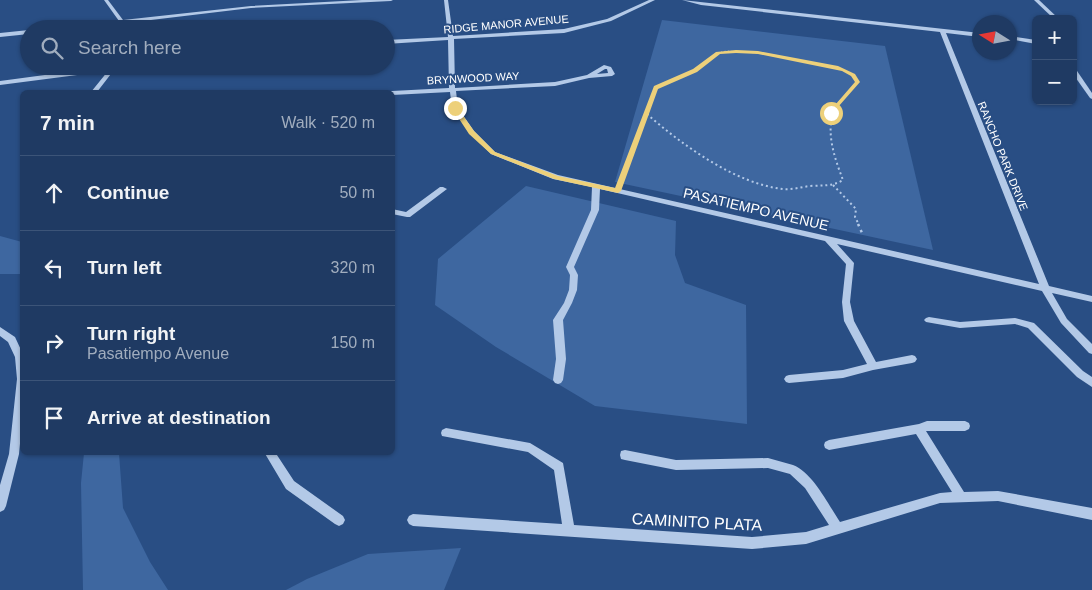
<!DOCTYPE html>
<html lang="en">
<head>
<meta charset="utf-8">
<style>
  body { margin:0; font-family:Helvetica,sans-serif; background:#2c456c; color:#f1f3f6 }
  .controls { position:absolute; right:15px; top:15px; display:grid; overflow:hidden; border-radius:8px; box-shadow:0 1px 4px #0004 }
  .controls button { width:45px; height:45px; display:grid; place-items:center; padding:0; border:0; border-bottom:1px solid #3c5478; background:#1f3a63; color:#f1f3f6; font:25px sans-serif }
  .compass { position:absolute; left:972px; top:15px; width:45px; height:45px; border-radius:50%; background:#1f3a63; box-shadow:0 1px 4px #0004; rotate:281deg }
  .stop { position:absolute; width:15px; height:15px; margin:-11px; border:4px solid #edd07a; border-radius:50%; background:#fff }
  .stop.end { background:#edd07a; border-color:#fff; box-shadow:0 1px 5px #0008 }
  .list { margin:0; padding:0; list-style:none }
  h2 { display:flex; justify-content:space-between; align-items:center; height:65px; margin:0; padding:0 20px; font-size:21px }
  h2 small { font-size:16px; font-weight:400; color:#a1adbe }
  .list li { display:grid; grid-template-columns:32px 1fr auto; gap:15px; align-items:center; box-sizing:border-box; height:75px; padding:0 20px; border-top:1px solid #3c5478 }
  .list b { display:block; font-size:19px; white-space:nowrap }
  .list p { margin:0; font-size:16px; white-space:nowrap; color:#a1adbe }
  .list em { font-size:16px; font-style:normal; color:#a1adbe }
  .icon { flex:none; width:28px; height:28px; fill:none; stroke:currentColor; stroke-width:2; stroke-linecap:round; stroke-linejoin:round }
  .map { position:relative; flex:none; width:1092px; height:590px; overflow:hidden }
  .search { position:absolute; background:#1f3a63; box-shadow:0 1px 4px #0004; left:20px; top:20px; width:375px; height:55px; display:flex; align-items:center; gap:12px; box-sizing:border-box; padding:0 18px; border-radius:28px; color:#a1adbe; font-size:19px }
  .panel { position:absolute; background:#1f3a63; box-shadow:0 1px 4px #0004; left:20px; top:90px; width:375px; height:365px; border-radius:8px }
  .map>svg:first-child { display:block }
</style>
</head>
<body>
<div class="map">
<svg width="1092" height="590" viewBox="0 0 1092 590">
  <rect width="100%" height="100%" fill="#294e84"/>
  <g fill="#3e67a0">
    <polygon points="662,20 885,46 933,250 615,182"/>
    <polygon points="526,186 676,221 675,255 685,283 746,305 747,424 595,406 496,347 435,305 438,259"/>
    <polygon points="0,236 22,242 22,274 0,274"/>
    <polygon points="84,453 119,453 123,508 150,562 168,590 83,590 81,483"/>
    <polygon points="461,548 444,590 286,590 307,579 368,554"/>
  </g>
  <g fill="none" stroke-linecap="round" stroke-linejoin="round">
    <polyline stroke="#b3c9e7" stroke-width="1" stroke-dasharray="1 2.5" stroke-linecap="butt" points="651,99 655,88 695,71 718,53 726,51 758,53 836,67 853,75 857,82 842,99"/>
    <g stroke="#b3c9e7" stroke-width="2" stroke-dasharray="2 3" stroke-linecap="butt">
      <path d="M647,114C682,145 736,184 783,189C792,190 801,187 810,186C822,185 832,187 843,180C833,154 821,120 843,98"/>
      <polyline points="621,183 651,98"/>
      <polyline points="833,185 856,209 855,217 859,225"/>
    </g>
    <polyline stroke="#b3c9e7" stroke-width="2.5" stroke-dasharray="2.5 4" stroke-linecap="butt" points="858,224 863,235"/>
    <g fill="#b3c9e7" fill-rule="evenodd">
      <polygon points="104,0 108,0 123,20 251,6 362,0 393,0 391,1 251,8 126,23 126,26 123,28 120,26 120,24 76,29 58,29 119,21"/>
      <path d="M444,0H448L453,36L564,29L607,19L649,0H655L611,21L564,33L454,39L455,88L555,82L587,75L604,65L611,67L615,74L612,76L589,78L555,86L456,91L458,108L474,131L495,152L558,175L1039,284L940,32L701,5L682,0L980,33V37L946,33L1049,286L1092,296V302L1052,293L1067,319L1092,344V354L1089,353L1061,323L1042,291L837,244L854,263L850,302L854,321L876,362L912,355L915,356L917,359L915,362L912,363L873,370L843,378L789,383L786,382L784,379L786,376L789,375L843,370L867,364L844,321L842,302L846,264L825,241L600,189L599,210L574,267L578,275L577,290L572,303L563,320L566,359L563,380L561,383L558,384L555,383L553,380L556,359L553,320L564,303L569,290L570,275L566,267L591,210L592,187L553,179L491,154L470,133L452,108L450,92L392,95V92H389L392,91L449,88L448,40L386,44V40L448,37ZM605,69H607L608,73L597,74Z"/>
      <polygon points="1034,0 1039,0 1059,19 1054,19"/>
      <polygon points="29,30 29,34 0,37 0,33"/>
      <polygon points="1010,36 1036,40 1036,44 1010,39"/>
      <polygon points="112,66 138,66 114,70 97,92 91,92 108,71 0,85 0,81"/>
      <polygon points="1073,67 1075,68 1092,93 1092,99 1090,98 1073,74"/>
      <polygon points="440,187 443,187 447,189 410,217 407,217 392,214 392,209 406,212"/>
      <polygon points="929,317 960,322 1015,318 1034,323 1083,371 1092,377 1092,387 1077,377 1028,328 1015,324 960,328 926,322 924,320 926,318"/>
      <polygon points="0,327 15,337 22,352 22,423 19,454 6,506 4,510 0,512 0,485 9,454 17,379 15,357 8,342 0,336"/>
      <path d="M927,421H965L969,423L970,426L969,429L965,431H926L964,492L998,491L1092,508V520L998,501L940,503L806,544L752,549L413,526L409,524L407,520L409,516L413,514L562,524L554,470L528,452L442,436L441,433L442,430L446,428L530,443L563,463L574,525L752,537L806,532L829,525L805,488L790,474L768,468L676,470L625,460L621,459L620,455L621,451L625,450L676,460L768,458L793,465C813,473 828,504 840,522L940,493L952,492L916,434L829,450L825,448L824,445L825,442L829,440L919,424Z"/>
      <polygon points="264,452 275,452 294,481 343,516 345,520 343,524 339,526 335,524 286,489"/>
    </g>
  </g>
  <polygon fill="#edd07a" points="736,50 758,51 838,66 855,74 860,82 831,115 829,112 855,82 851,76 842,71 758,54 736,53 720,54 697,72 658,89 621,191 618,193 554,179 491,154 469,134 452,108 457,107 474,131 495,152 558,176 615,188 654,86 693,69 716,52"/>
  <g text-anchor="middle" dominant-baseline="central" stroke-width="4" stroke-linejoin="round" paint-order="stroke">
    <g font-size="11" fill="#fff" stroke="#294e84">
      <text transform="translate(506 24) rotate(-5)">RIDGE MANOR AVENUE</text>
      <text transform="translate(473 78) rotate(-3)">BRYNWOOD WAY</text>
      <text transform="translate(1003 156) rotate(68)">RANCHO PARK DRIVE</text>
    </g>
    <g font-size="14" fill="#fff" stroke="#294e84">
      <text transform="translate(756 209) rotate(13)">PASATIEMPO AVENUE</text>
    </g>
    <g font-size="16" fill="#fff" stroke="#294e84">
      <text transform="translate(697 522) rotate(3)">CAMINITO PLATA</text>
    </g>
  </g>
</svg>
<div class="controls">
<button>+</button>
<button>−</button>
</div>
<svg class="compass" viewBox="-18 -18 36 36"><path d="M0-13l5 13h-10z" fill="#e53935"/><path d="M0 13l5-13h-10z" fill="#a1adbe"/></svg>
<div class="stop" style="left:831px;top:113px"></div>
<div class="stop end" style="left:455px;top:108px"></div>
<div class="search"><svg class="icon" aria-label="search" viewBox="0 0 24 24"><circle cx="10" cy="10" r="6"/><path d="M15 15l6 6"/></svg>Search here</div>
<section class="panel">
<h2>7 min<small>Walk · 520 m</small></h2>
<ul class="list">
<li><svg class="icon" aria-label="ahead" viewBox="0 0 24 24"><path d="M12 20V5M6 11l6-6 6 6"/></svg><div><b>Continue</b></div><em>50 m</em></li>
<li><svg class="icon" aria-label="left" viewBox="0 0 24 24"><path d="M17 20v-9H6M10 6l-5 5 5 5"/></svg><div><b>Turn left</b></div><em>320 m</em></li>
<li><svg class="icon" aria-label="right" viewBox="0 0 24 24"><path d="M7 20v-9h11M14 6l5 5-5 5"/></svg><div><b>Turn right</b><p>Pasatiempo Avenue</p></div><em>150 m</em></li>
<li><svg class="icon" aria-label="arrive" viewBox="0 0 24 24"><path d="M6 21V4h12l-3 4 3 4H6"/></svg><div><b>Arrive at destination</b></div></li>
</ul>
</section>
</div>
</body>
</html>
